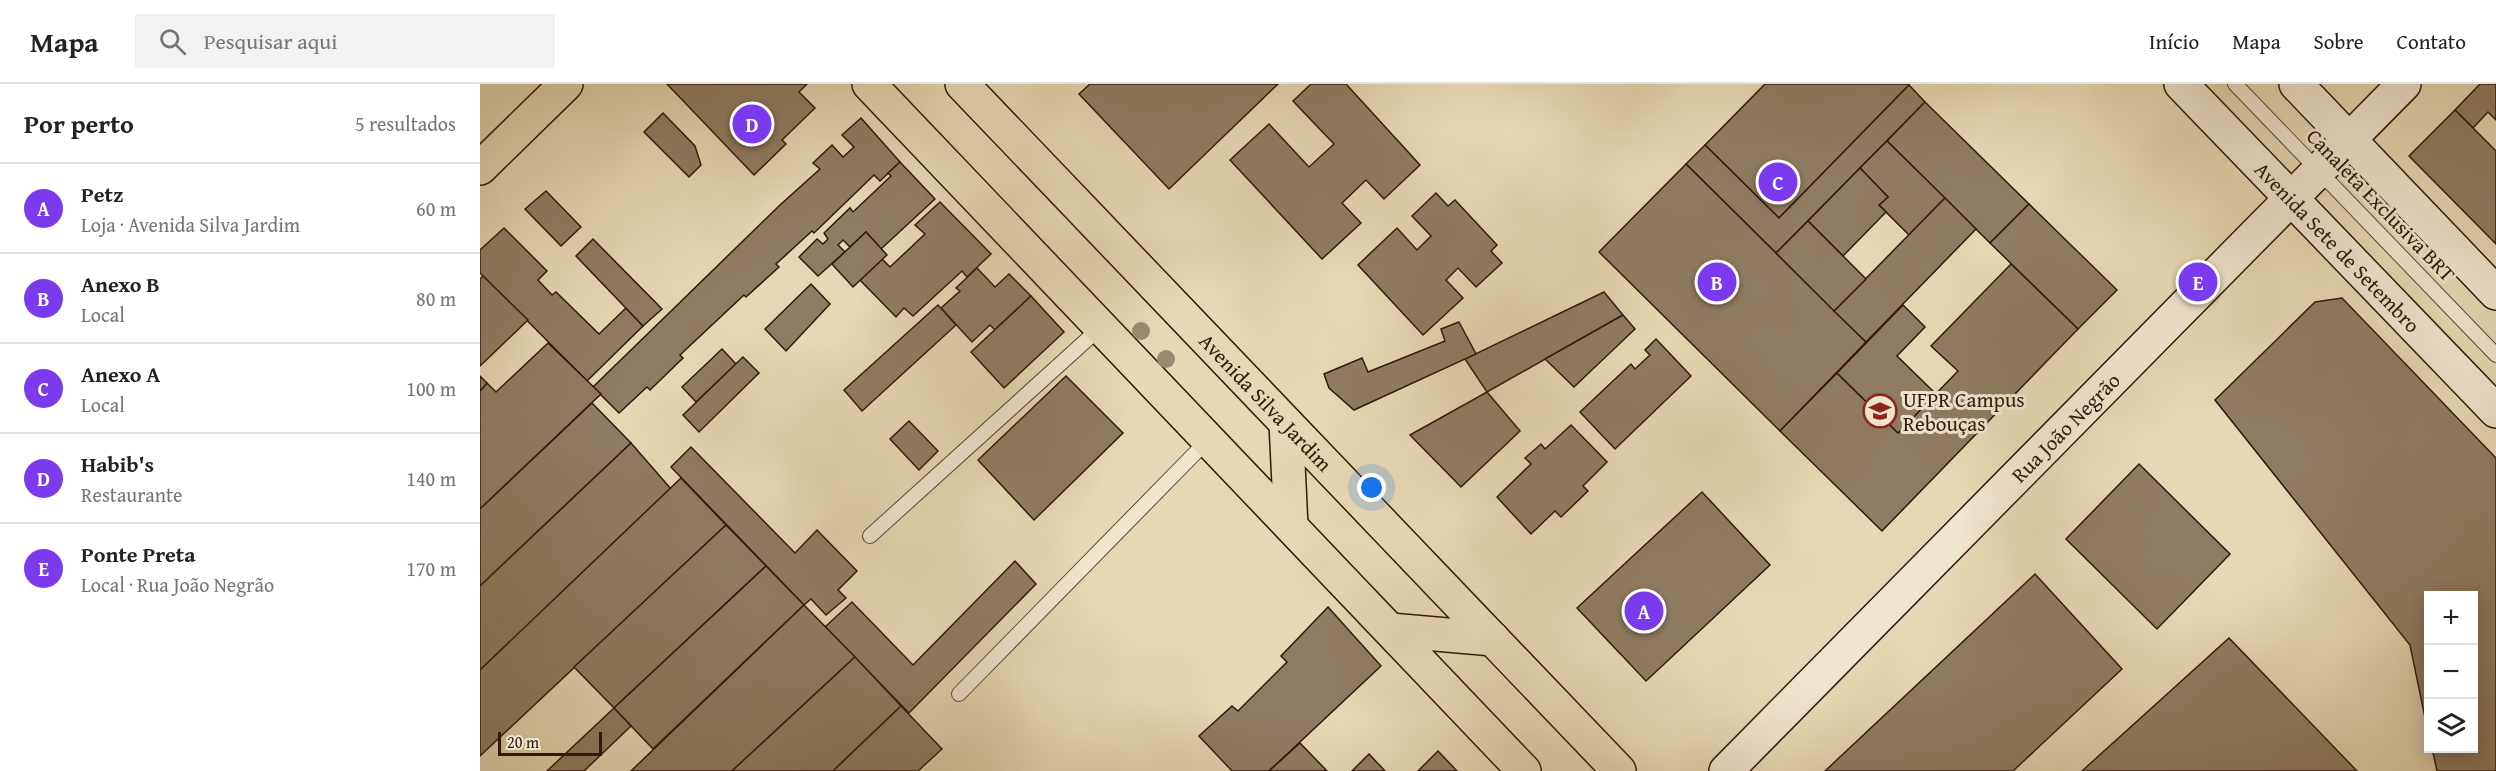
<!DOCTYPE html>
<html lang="pt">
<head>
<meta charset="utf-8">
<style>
  body { margin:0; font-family:"Gentium Book Plus",serif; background:#f2f2f2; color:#222 }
  .controls { position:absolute; right:18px; bottom:18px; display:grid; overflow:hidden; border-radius:0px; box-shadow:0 3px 15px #0003 }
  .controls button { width:54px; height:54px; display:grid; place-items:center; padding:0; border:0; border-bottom:2px solid #e0e0e0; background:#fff; color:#222; font:30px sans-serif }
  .scale { position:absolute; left:18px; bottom:15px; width:104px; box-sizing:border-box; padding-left:6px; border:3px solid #32180a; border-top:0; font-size:16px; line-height:21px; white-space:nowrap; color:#32180a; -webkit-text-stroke:4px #efe6ce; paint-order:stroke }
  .you { position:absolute; left:892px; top:404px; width:21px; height:21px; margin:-15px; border:4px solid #fff; border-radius:50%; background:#1a73e8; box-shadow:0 0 0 9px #1a73e833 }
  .badge { display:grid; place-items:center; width:39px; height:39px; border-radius:50%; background:#7c3aed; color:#fff; font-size:20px; font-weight:700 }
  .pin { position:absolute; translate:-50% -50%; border:3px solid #fff; box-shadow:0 2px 6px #0006 }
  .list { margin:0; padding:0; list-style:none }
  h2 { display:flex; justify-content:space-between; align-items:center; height:78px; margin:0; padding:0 24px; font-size:26px }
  h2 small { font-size:20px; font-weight:400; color:#767676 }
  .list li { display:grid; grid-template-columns:39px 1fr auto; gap:18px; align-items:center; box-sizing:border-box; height:90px; padding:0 24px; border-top:2px solid #e0e0e0 }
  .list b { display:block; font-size:22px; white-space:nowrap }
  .list p { margin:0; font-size:20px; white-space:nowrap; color:#767676 }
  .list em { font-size:20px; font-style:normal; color:#767676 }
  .icon { flex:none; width:33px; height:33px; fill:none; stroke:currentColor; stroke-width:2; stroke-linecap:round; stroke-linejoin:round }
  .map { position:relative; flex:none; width:2016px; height:687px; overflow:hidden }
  header { display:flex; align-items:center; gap:36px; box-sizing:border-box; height:84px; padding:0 30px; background:#fff; border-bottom:2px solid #e0e0e0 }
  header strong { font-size:28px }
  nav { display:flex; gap:33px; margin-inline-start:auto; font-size:21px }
  .search { width:420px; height:54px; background:#f2f2f2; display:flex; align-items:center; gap:15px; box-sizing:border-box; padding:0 21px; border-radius:0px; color:#767676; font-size:22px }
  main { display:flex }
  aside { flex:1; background:#fff }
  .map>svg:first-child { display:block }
</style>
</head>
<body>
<header>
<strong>Mapa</strong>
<div class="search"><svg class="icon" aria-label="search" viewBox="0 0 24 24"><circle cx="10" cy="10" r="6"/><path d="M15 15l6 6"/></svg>Pesquisar aqui</div>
<nav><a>Início</a><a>Mapa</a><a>Sobre</a><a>Contato</a></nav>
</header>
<main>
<aside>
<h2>Por perto<small>5 resultados</small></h2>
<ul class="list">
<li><span class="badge">A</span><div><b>Petz</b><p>Loja · Avenida Silva Jardim</p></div><em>60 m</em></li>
<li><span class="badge">B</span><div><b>Anexo B</b><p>Local</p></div><em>80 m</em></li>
<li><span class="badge">C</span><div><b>Anexo A</b><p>Local</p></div><em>100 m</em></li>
<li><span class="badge">D</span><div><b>Habib's</b><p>Restaurante</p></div><em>140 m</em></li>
<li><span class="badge">E</span><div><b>Ponte Preta</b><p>Local · Rua João Negrão</p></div><em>170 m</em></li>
</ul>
</aside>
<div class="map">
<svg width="2016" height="687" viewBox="0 0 2016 687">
  <rect width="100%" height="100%" fill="#e6d8b4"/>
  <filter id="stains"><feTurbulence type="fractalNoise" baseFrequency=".00333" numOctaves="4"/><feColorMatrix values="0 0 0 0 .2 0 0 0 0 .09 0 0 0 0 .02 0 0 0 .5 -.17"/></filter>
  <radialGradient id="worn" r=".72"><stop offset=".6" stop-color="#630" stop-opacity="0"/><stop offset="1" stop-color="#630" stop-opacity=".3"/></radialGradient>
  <g fill="#907c62" stroke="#32180a" stroke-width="1.5">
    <polygon points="187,0 327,0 319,8 335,24 302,56 306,60 274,91"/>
    <polygon points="610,0 798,0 689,105 599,10"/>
    <polygon points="831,0 866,0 940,81 904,115 886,96 862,119 881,139 842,175 750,76 789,40 829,83 854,60 813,17"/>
    <polygon points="1285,0 1428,0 1429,1 1299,134 1225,61"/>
    <polygon points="2000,0 2016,0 2016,36 2008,28 1993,44 1975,26"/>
    <polygon points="1429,1 1445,18 1296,169 1206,80 1225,61 1299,134"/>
    <polygon points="1445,18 1549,120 1510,159 1407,57"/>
    <polygon points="1975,26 2016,67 2016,160 1929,72"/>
    <polygon points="183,29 215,62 221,81 209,93 164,48"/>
    <polygon points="381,34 420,78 400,97 394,91 334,149 332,147 296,180 299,183 266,213 264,211 200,271 203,274 170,306 167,303 139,329 113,303 300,121 340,85 333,79 352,61 363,73 374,63 362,51"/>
    <polygon points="1407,57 1465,114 1429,151 1399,121 1408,113 1380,84"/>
    <polygon points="420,78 455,115 401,165 386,148 370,163 363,156 358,161 365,168 338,192 319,173 337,155 343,160 348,155 344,149 370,124 373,128 411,92 408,89"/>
    <polygon points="1206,80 1386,258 1300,347 1119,168"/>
    <polygon points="1380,84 1408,113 1399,121 1406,128 1363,172 1328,137"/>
    <polygon points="66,107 101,143 81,162 45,125"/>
    <polygon points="956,109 968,122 975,116 1017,161 1011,167 1022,179 996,203 978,184 966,196 983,214 943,251 878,181 917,144 937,166 951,152 932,132"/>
    <polygon points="1465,114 1496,145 1386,258 1354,227"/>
    <polygon points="460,118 511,170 487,193 482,187 433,232 424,224 416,233 380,196 402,175 410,183 445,150 435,141"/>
    <polygon points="1549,120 1637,206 1598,245 1510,159"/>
    <polygon points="1328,137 1386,195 1354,227 1296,169"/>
    <polygon points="24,144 67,187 58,196 72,211 76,208 119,250 146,224 163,242 107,297 0,189 0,166"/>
    <polygon points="386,148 407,171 373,203 352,180"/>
    <polygon points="113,155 182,225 163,242 96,172"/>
    <polygon points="1531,180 1598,245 1402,447 1300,347 1357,289 1418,349 1478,287 1451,262"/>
    <polygon points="497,184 515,203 529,190 551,212 515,246 510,241 492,258 461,224 480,207 476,204"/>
    <polygon points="3,192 48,236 0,282 0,195"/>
    <polygon points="331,200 350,220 306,267 285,245"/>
    <polygon points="1124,208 1143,231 1007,308 985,275"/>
    <polygon points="551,212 584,248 524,304 491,268"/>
    <polygon points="1862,214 2016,374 2016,687 1957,687 1952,664 1994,664 1994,512 1948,512 1948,648 1930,561 1735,316 1835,218"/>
    <polygon points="458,221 476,241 382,327 364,306"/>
    <polygon points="1423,221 1445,243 1417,272 1456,310 1418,349 1357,289"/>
    <polygon points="1143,231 1155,245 1094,303 1065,275"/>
    <polygon points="979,238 996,270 874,326 849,304 844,290 882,274 888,288 965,257 961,245"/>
    <polygon points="1176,255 1211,292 1135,365 1100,328 1151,280 1155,285 1170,271 1165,266"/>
    <polygon points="68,259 121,310 0,425 0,307 7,299 16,308"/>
    <polygon points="242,265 256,280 216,318 202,303"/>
    <polygon points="263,273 279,289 219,348 203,331"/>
    <polygon points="0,292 7,299 0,307"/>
    <polygon points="586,292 643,349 554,436 498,376"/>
    <polygon points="1007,308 1040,347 981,403 930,351"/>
    <polygon points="112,319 151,359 0,502 0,425"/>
    <polygon points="429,337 458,367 439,386 410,355"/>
    <polygon points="1091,341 1127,378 1103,402 1108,407 1081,433 1075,427 1051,450 1017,413 1051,380 1045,374 1061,360 1065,365"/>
    <polygon points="151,359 191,405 0,586 0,502"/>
    <polygon points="211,363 315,469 337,446 377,487 358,506 366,514 346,531 331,515 324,521 191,383"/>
    <polygon points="1659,380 1750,470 1677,545 1586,455"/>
    <polygon points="201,394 246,441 0,672 0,586"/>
    <polygon points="1222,408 1290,481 1166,597 1097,524"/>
    <polygon points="246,441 286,482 134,624 94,583"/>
    <polygon points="535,477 556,500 429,629 345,543 372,518 433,581"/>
    <polygon points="286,482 324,521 173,665 134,624"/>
    <polygon points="1555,490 1642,585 1533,687 1345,687"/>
    <polygon points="324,521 375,573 252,687 151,687"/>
    <polygon points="848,523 901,582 789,687 752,687 719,652 752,622 758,627 807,578 801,572"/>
    <polygon points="1749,554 1877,687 1602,687"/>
    <polygon points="375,573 421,622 353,687 252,687"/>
    <polygon points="421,622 462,665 438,687 353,687"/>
    <polygon points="134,624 151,642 104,687 67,687"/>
    <polygon points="820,659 847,687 789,687"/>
    <polygon points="958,667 977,687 938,687"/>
    <polygon points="889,670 905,687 872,687"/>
  </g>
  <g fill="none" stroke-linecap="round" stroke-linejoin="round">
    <defs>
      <g id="lane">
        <polyline points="1755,0 2016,271"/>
        <polyline points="390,452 621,243"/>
        <polyline points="479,610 728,356"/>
      </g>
      <g id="secondary">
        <path id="s1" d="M1701,0L2016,327"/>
        <polyline points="1816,0 2016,209"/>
        <path id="s2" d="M1246,687L1924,0"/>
      </g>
      <g id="primary">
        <polyline points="389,0 1044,687"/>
        <path id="s3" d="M482,0L1139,687"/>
        <polyline points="0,84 86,0"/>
        <polyline points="806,339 811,442"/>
        <polyline points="910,546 1013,555"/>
      </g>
    </defs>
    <use href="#lane" stroke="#5f4834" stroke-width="16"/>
    <use href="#secondary" stroke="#32180a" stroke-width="36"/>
    <use href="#primary" stroke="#32180a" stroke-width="36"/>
    <use href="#lane" stroke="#efe6ce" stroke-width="14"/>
    <use href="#secondary" stroke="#efe6ce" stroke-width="33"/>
    <use href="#primary" stroke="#e6d8b4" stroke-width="33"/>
  </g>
  <g fill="#9c896e">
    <circle cx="661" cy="247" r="9"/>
    <circle cx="686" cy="275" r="9"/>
  </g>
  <defs>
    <symbol id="university-ring" viewBox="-11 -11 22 22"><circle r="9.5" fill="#efe6ce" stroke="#8f2418" stroke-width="1.5"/><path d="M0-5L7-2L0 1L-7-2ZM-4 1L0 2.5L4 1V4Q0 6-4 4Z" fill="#8f2418"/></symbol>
  </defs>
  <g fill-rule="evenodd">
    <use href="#university-ring" x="1381" y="308" width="38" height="38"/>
  </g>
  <g text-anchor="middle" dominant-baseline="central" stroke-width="6" stroke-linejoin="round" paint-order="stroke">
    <g font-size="21" fill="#32180a" stroke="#efe6ce">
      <text transform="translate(1901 121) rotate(46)">Canaleta Exclusiva BRT</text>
      <text stroke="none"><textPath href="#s1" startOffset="226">Avenida Sete de Setembro</textPath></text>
      <text stroke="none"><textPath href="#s3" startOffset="440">Avenida Silva Jardim</textPath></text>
      <text stroke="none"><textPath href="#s2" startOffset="483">Rua João Negrão</textPath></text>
    </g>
    <g font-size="21" fill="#32180a" stroke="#efe6ce" text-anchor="start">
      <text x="1423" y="315">UFPR Campus<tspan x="1423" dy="24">Rebouças</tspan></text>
    </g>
  </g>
  <rect width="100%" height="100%" filter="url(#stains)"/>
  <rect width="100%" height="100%" fill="url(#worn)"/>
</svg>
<div class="controls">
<button>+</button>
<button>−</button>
<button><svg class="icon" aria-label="layers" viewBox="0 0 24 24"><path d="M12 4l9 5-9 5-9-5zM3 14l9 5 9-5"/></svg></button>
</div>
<div class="scale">20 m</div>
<div class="you"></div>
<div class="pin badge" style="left:1164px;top:527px">A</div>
<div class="pin badge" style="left:1237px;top:198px">B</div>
<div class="pin badge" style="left:1298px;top:98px">C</div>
<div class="pin badge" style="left:272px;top:40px">D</div>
<div class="pin badge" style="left:1718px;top:198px">E</div>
</div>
</main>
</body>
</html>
